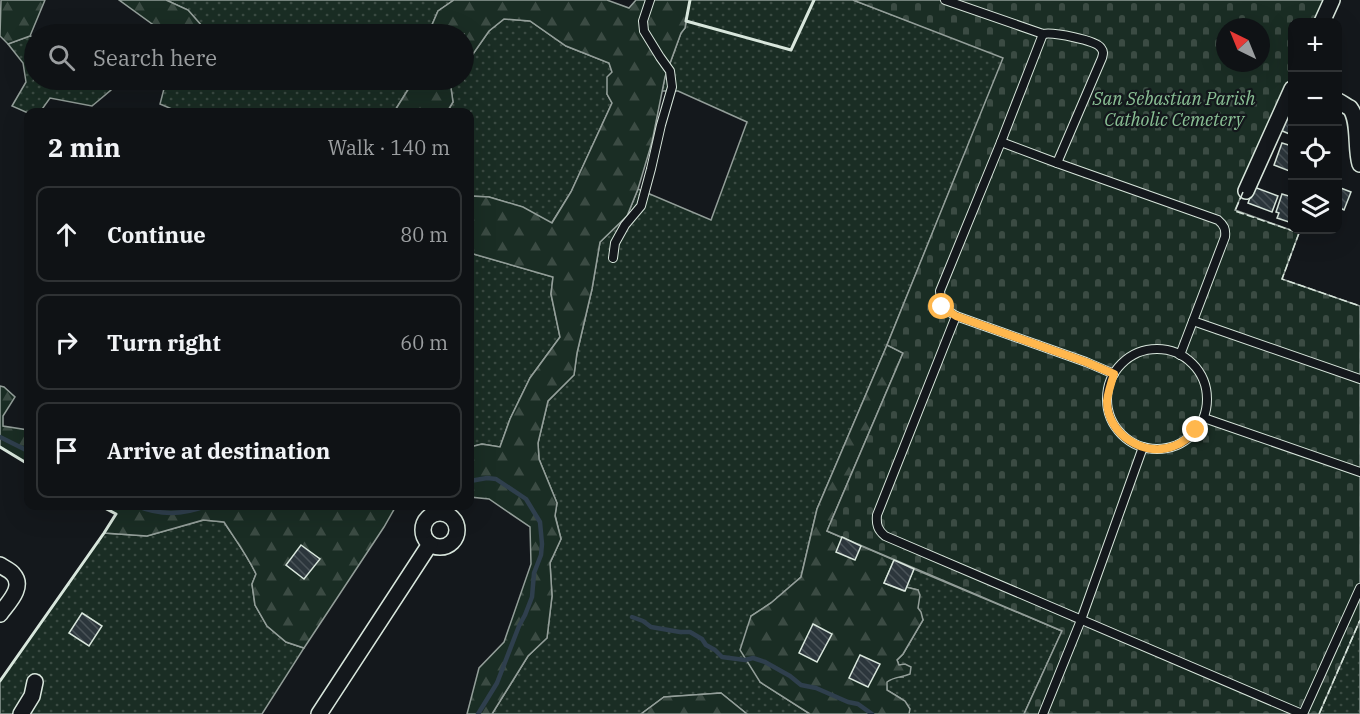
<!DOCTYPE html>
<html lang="en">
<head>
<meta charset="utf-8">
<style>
  body { margin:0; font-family:"IBM Plex Serif",serif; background:#181b1e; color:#f1f3f6 }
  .controls { position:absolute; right:18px; top:18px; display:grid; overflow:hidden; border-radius:12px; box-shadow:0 6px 24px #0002 }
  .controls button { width:54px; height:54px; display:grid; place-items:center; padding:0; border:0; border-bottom:2px solid #2f3234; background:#0f1215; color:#f1f3f6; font:30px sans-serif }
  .compass { position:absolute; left:1216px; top:18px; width:54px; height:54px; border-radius:50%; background:#0f1215; box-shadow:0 6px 24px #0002; rotate:317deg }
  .stop { position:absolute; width:18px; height:18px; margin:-14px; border:4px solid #ffb74d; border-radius:50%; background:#fff }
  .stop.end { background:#ffb74d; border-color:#fff; box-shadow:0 2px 6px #0008 }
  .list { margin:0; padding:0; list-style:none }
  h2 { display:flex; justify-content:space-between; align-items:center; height:78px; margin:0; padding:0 24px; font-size:26px }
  h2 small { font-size:20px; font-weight:400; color:#9b9ea0 }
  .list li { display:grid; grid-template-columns:39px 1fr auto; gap:18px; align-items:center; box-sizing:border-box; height:96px; margin:0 12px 12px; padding:0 12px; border:2px solid #2f3234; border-radius:12px }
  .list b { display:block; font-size:22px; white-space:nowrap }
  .list em { font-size:20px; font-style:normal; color:#9b9ea0 }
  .icon { flex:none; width:33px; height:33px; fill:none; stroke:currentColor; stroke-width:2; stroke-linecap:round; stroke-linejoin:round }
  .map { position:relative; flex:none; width:1360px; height:714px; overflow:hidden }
  .search { position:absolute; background:#0f1215; box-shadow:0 6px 24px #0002; left:24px; top:24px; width:450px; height:66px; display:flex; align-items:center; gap:15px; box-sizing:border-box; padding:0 21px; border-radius:33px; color:#9b9ea0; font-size:22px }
  .panel { position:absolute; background:#0f1215; box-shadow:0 6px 24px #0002; left:24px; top:108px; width:450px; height:402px; border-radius:12px }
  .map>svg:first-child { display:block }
</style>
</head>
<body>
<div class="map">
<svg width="1360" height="714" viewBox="0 0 1360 714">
  <defs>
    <pattern id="grass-dots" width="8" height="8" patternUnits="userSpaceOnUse" patternTransform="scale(1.5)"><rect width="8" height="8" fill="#1a2d24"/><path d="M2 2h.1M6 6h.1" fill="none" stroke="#3b4b43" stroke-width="1.8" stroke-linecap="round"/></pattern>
    <pattern id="forest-firs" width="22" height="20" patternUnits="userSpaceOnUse" patternTransform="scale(1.5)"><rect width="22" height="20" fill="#1a2d24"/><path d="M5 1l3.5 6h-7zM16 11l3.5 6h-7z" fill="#3b4b43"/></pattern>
    <pattern id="cemetery-stones" width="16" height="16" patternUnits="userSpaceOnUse" patternTransform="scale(1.5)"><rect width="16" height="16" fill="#1a2d24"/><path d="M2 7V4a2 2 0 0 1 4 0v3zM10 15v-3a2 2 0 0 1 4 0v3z" fill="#3b4b43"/></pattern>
    <pattern id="building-back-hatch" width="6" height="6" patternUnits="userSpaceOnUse" patternTransform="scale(1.5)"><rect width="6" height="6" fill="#2c363c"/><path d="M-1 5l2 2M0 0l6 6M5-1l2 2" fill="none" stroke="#4a5358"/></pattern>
  </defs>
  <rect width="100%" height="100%" fill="#14181c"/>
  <g fill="url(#grass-dots)" stroke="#939e99" stroke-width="1.5">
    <polygon points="166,0 454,0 438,11 428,34 209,34 188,10"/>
    <polygon points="690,0 853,0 1004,57 887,345 817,509 801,577 771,603 751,616 760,682 810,714 747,714 721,693 664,697 641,714 492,714 528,656 547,638 552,596 550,563 561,539 555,515 557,503 539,459 538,443 548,401 574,375 577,353 592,289 600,242 627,216 638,189 711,220 747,122 678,91 662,91 665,77 681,33 685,28"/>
    <polygon points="504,19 530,21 566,46 609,63 612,72 607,94 612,103 571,192 551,224 522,207 489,197 470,196 470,112 447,112 453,102 450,81 449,80 464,80 464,60 473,54 489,31"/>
    <polygon points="30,36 34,37 34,80 113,80 111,90 92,106 50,98 40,112 28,113 12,106 26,82 23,63 8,44"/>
    <polygon points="194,80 414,80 394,112 179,112 160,104 166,81 192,83"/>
    <polygon points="470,253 553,277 551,294 560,337 530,378 510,419 500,447 482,444 470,447"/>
    <path d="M204,520L224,522C235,539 247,555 256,574L252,584L255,605L267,626L286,642L304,648L262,714H0V681L104,533L147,536Z"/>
    <path d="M914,569L1062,631L1024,714H909C911,701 896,696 887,690L886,682L894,677H903L897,660L903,654L923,620L918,608V590L906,587Z"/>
    <polygon points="1360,620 1360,714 1319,714"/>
  </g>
  <g fill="url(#forest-firs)" stroke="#939e99" stroke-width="1.5">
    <polygon points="1,0 45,0 30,36 8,44 0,36"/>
    <polygon points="119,0 166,0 188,10 209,34 166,34"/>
    <polygon points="454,0 607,0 629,8 636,0 690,0 685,28 681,33 665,77 652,142 638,189 627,216 600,242 592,289 577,353 574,375 548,401 538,443 539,459 557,503 555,516 561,539 550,563 552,596 547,638 528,656 492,714 467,714 479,668 504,642 531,564 530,527 489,499 470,497 470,447 482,444 500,447 510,419 530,378 560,337 551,294 553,277 470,253 470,196 489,197 523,207 552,223 571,192 612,103 607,94 607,77 612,72 609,63 566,46 530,21 504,19 489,31 473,54 464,60 464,34 428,34 438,11"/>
    <polygon points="414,80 449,80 450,81 453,102 447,112 394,112"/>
    <path d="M887,345L903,353L827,531L894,560L884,583L904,591L906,587L918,590L920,595L918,608L921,612L923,620L903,654L897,660L899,665L905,664L911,667L910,674C901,678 895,676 887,682V690L905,701L910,709L909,714H810L760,682L740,650L751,616L771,603L801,577L817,509Z"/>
    <polygon points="0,386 4,387 15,397 3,416 3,426 28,430 28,464 0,447"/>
    <path d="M101,506H396L384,527L304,648L286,642L267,626L255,605L252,584L256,574C247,555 235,539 224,522L203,520L147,536L104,533L116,514Z"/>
    <polygon points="721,693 747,714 641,714 664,697"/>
  </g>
  <path fill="url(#cemetery-stones)" stroke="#939e99" stroke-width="1.5" fill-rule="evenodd" d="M853,0H1327L1317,22H1292V79L1235,210L1299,233L1282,279L1360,306V620L1319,714H1024L1062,631L827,531L903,353L887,345L1003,58ZM1225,27H1261V63H1225Z"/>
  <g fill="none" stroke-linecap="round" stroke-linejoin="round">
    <g stroke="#2f3f4d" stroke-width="4.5">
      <polyline points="0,437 28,451"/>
      <polyline points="470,481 487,478 496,479 526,499 540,522 542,544 541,555 534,573 532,597 525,615 519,626 497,683 478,714"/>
      <path d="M137,506C161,516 183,515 206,506"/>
      <polyline points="632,617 643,621 651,627 680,632 690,632 702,639 706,645 715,650 722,657 745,660 753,658 765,662 790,676 801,685 816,688 848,702 858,704 872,714"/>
    </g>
  </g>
  <g fill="url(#building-back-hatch)" stroke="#d8e6dc" stroke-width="1.5">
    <polygon points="1284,118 1292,121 1292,135 1280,130"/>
    <polygon points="1282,143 1292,146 1292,172 1274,165"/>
    <polygon points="1254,187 1278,196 1272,212 1248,203"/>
    <polygon points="1338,187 1351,192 1344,210 1338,207"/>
    <polygon points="1282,194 1292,197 1292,223 1277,218 1279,213 1276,212"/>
    <polygon points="842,537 861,546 855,560 836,552"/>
    <polygon points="301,545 320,559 304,579 286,565"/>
    <polygon points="894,560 914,569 905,591 884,583"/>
    <polygon points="82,613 102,626 89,646 69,633"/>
    <polygon points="813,624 832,634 817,662 799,653"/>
    <polygon points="860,655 880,664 868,687 849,678"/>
  </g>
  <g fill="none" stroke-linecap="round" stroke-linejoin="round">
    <defs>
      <g id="service">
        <path d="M945,0L1043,34C1053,32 1096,40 1101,48C1104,52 1103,54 1102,58L1057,163"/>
        <polyline points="1043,34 1001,142 940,291 942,307 956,316 1086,362 1114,374"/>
        <path d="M1001,142L1057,163L1218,220C1224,225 1226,229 1225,237L1180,355"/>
        <polyline points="613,258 615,243 625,225 641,206 651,169 661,125 672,87 670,71 660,57 644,31 643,21 650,0"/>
        <path d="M956,316L877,515C876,525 878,530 885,536L1302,714"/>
        <polyline points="1193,321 1360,379"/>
        <circle cx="1157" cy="399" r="50"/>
        <polyline points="1204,418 1360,472"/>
        <polyline points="1043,714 1081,620 1143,447"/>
        <polyline points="1303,714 1360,588"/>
      </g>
      <g id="minor">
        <polyline points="1322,22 1332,0"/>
        <path d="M1338,101C1342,103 1346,106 1350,108C1360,121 1355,148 1360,164"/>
        <polyline points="1246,191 1292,89"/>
        <circle cx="440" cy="530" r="17"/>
        <path d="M0,565C4,568 10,570 13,574C25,587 8,603 0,614"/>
        <polyline points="21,714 32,696 35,682"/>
        <polyline points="319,714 430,544"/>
      </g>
    </defs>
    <use href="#service" stroke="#d8e6dc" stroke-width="10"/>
    <use href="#minor" stroke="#d8e6dc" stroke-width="18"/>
    <use href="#service" stroke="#14181c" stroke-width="8"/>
    <use href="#minor" stroke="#14181c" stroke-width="15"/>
    <g stroke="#d8e6dc" stroke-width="1.5" stroke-dasharray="8 3" stroke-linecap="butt">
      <polyline points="1243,192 1235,211 1299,233 1282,279 1360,306"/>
      <polyline points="1319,714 1360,620"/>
    </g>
    <g stroke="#d8e6dc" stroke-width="3">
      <polyline points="690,0 686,21 791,50 814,0"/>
      <polyline points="0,447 28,464"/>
      <polyline points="0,681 104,533 116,514 101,506"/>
    </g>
  </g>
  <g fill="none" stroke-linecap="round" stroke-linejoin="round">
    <path stroke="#ffb74d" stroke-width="8" d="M942,307L956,316L1086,362L1114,374C1111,383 1108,392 1107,401C1107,434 1144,458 1174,446C1183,443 1189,437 1196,430"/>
  </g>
  <g text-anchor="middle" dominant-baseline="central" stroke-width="4.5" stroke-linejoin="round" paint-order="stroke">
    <g font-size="18" font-style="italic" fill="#8ac095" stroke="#14181c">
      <text x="1174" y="98">San Sebastian Parish<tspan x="1174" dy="21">Catholic Cemetery</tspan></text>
    </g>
  </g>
</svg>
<div class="controls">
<button>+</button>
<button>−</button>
<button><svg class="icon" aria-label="locate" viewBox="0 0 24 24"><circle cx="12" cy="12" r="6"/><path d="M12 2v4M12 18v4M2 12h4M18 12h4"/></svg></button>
<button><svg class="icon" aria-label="layers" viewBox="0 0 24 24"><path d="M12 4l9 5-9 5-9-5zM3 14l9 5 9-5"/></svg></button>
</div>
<svg class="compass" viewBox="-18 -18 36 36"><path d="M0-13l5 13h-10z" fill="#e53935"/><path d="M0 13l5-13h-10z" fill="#9b9ea0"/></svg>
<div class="stop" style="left:942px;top:307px"></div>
<div class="stop end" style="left:1196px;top:430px"></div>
<div class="search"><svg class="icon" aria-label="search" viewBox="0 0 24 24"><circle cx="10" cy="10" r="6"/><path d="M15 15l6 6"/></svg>Search here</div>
<section class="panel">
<h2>2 min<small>Walk · 140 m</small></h2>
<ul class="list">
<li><svg class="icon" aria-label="ahead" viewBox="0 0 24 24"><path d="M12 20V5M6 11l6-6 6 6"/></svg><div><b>Continue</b></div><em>80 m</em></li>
<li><svg class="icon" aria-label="right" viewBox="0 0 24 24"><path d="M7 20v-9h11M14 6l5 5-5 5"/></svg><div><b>Turn right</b></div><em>60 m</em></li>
<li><svg class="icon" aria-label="arrive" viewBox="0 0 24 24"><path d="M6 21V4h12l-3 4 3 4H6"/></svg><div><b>Arrive at destination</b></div></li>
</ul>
</section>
</div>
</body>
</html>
